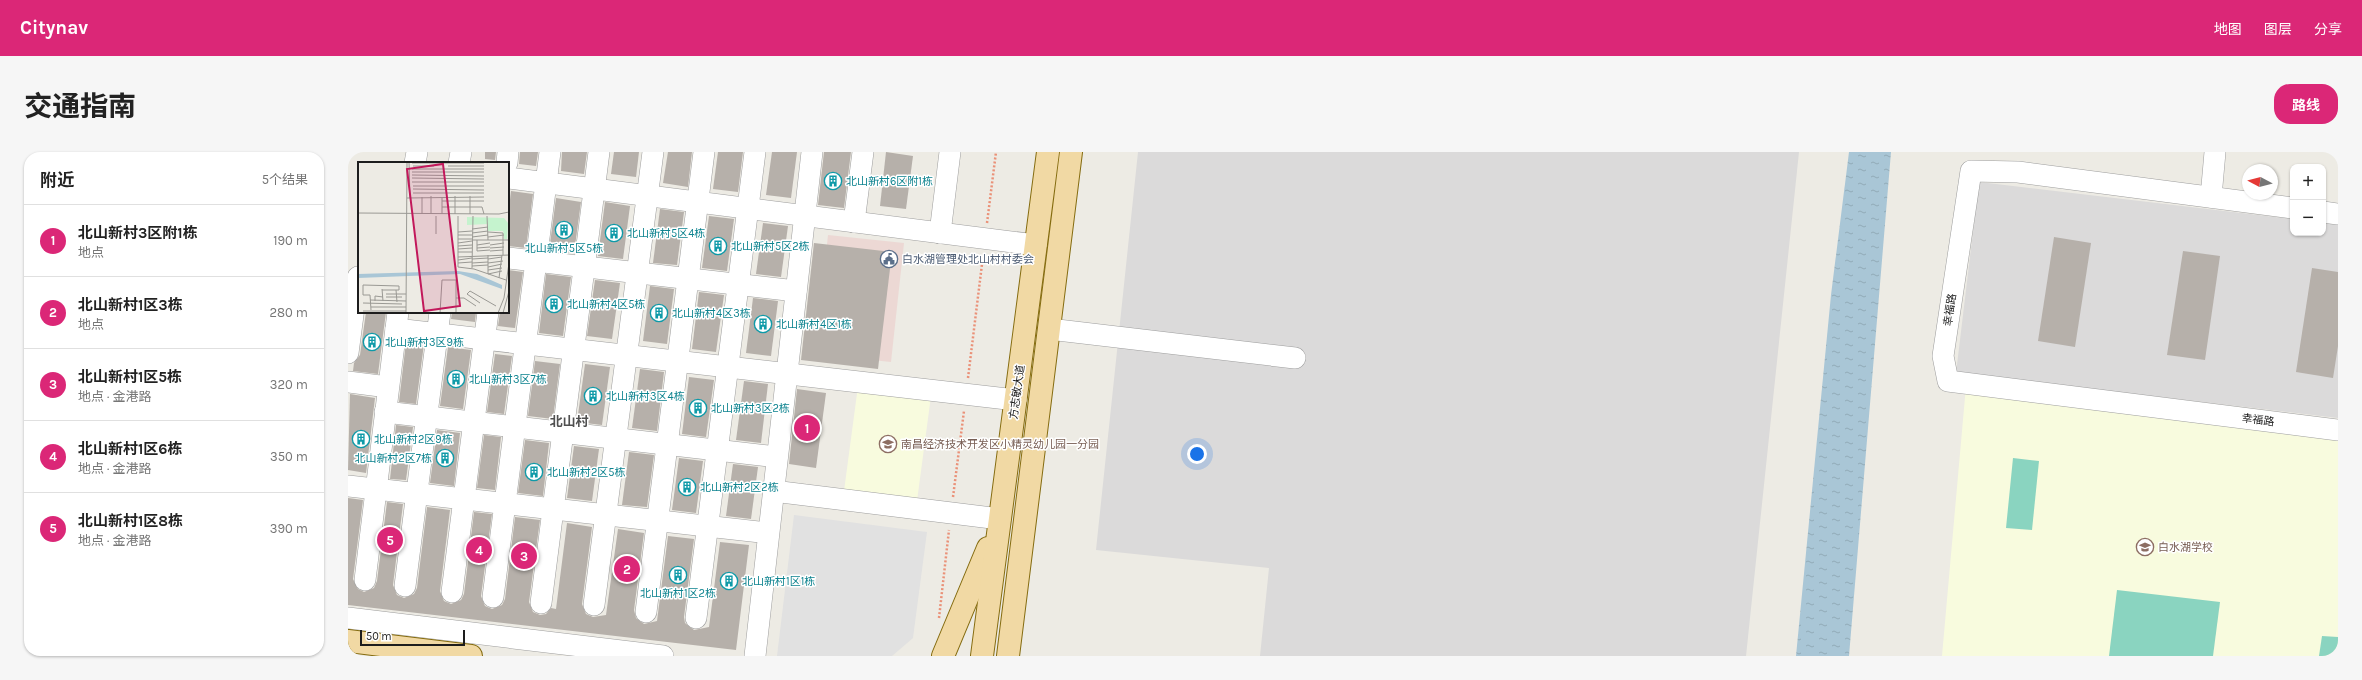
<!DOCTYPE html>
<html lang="zh">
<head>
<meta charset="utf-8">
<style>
  body { margin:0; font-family:Karla,"Noto Sans SC",sans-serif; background:#f6f6f6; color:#222 }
  .controls { position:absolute; right:12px; top:12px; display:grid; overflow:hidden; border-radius:8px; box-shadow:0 1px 3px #0004 }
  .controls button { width:36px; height:36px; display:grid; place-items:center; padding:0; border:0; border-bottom:1px solid #e0e0e0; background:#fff; color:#222; font:20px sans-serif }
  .compass { position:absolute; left:1894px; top:12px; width:36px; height:36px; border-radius:50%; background:#fff; box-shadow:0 1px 3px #0004; rotate:277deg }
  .scale { position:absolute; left:12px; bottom:10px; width:105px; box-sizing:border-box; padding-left:4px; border:2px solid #1d1d1d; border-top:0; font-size:11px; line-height:14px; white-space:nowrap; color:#1d1d1d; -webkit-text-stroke:3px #fff; paint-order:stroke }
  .you { position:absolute; left:849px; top:302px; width:14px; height:14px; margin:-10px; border:3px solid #fff; border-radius:50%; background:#1a73e8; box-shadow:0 0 0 6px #1a73e833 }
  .badge { display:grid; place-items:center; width:26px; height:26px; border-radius:50%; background:#db2777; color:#fff; font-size:13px; font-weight:700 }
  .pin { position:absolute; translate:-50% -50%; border:2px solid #fff; box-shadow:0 1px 4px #0006 }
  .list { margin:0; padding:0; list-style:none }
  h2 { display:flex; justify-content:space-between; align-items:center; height:52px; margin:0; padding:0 16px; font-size:17px }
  h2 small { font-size:13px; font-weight:400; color:#767676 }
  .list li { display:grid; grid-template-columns:26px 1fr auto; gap:12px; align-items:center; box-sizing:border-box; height:72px; padding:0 16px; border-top:1px solid #e0e0e0 }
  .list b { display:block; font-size:15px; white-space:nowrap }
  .list p { margin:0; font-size:13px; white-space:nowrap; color:#767676 }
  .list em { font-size:13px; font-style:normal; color:#767676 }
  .map { position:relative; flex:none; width:1990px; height:504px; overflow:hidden; border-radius:16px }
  header { display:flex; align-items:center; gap:24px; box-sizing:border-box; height:56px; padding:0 20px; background:#db2777; color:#fff }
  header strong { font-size:19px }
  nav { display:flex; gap:22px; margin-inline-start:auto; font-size:14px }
  .intro { display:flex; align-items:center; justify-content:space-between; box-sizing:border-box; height:96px; padding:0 24px }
  h1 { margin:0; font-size:28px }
  .button { padding:10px 18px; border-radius:16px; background:#db2777; color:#fff; font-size:14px; font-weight:700 }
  main { display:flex; gap:24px; padding:0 24px }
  aside { flex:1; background:#fff; border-radius:16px; box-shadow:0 1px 3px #0004 }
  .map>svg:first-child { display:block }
</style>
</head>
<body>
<header>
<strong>Citynav</strong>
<nav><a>地图</a><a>图层</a><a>分享</a></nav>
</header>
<div class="intro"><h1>交通指南</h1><a class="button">路线</a></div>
<main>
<aside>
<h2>附近<small>5个结果</small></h2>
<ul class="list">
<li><span class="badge">1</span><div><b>北山新村3区附1栋</b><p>地点</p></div><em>190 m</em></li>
<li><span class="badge">2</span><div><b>北山新村1区3栋</b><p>地点</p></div><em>280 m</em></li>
<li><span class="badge">3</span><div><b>北山新村1区5栋</b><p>地点 · 金港路</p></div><em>320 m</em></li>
<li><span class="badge">4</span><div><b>北山新村1区6栋</b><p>地点 · 金港路</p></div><em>350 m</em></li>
<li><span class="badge">5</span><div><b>北山新村1区8栋</b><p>地点 · 金港路</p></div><em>390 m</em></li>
</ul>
</aside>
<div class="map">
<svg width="1990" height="504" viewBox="0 0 1990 504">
  <defs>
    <pattern id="water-ripples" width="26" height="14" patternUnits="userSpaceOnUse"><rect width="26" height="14" fill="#a9c6d6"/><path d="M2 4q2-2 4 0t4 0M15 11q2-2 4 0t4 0" fill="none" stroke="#91aab7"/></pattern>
  </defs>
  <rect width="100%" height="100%" fill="#edebe4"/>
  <g fill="#dbdada">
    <polygon points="790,0 1451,0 1398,504 912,504 921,416 748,398"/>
    <polygon points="1631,30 1945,67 1945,81 1975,81 1975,71 1990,73 1990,266 1608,221"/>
  </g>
  <polygon fill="#ecd8d4" points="480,83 556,91 543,210 467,202"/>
  <g fill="#f8fbde">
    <polygon points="510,234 583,244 569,349 496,339"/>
    <polygon points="1618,234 1990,286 1990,504 1594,504"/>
  </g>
  <g fill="#8ad4c0">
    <polygon points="1665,306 1691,309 1684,378 1658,376"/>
    <polygon points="1769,438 1872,450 1865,504 1761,504"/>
    <polygon points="1974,484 1990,485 1990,504 1971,504"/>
  </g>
  <polygon fill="#e1e1e1" points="446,363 579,380 565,486 544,504 429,504"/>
  <polygon fill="url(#water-ripples)" points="1501,0 1543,0 1501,504 1448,504 1483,143"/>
  <g fill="#b6b0aa">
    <polygon points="137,0 148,0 147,8 137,7"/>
    <polygon points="172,0 190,0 188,14 171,12"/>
    <polygon points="214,0 239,0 236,22 213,19"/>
    <polygon points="266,0 291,0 288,25 263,22"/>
    <polygon points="320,0 344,0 340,35 315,31"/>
    <polygon points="370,0 395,0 390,40 365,37"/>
    <polygon points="424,0 449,0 443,46 418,43"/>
    <polygon points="476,0 503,0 496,56 470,53"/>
    <polygon points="538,0 565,4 558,57 532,54"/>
    <polygon points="163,39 185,42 178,96 160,94 160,64"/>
    <polygon points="208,46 233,50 226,101 201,99"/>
    <polygon points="257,50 282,54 275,107 250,104"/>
    <polygon points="312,57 336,60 329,113 305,111"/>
    <polygon points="361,64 386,67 379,119 354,116"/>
    <polygon points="415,71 440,74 433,125 408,122"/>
    <polygon points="1706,85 1743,91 1727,195 1690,189"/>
    <polygon points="466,91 544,100 530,217 453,208"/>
    <polygon points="1835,99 1872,104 1857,208 1819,203"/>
    <polygon points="1964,116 1990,120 1990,194 1985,226 1948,220"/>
    <polygon points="160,118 175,120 167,176 150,174 152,160 160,160"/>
    <polygon points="198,122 223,125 215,184 191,181"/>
    <polygon points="247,128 272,131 264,187 239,184"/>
    <polygon points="302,134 326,137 319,192 295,189"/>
    <polygon points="351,140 376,143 368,200 344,197"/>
    <polygon points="405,146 430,149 423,204 398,201"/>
    <polygon points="18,160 38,160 30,222 5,219 6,211 12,203"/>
    <polygon points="104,160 128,160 127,170 103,167"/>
    <polygon points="58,190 76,192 68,252 51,250"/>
    <polygon points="100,195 123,198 115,257 92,254"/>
    <polygon points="147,202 164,204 156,262 139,260"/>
    <polygon points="187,209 212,212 205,267 180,264"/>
    <polygon points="237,212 262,215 254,273 229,270"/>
    <polygon points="292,217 316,220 309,279 284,276"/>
    <polygon points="341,225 366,228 358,285 334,282"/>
    <polygon points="396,229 420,232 413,291 388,288"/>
    <polygon points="449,237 478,241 468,316 441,312"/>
    <polygon points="2,242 27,246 18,321 0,318"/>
    <polygon points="48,273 65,275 58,328 42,327"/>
    <polygon points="89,278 112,281 106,334 82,331"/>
    <polygon points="136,283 153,285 147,338 129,336"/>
    <polygon points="177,288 201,291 195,344 170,341"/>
    <polygon points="226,294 251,297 244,349 219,346"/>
    <polygon points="281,300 306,303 299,355 274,353"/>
    <polygon points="331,306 355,309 348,361 324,358"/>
    <polygon points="385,312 410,315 403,367 378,364"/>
    <polygon points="0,346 15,348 5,427 10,437 16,440 26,436 29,429 39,350 55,352 45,433 49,443 56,446 66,442 69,436 79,355 102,358 92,439 96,449 103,452 113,448 116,442 126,360 144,362 133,444 137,454 144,457 154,453 157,447 167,365 192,368 181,450 185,460 192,463 198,462 203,456 208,457 219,371 244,375 234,452 238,462 245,465 258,463 270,377 296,381 286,458 288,466 296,472 309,469 320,384 346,387 336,465 337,471 346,478 361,475 372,390 401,393 388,498 0,453"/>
  </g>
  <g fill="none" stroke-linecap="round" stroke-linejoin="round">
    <defs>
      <g id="minor">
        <polyline points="67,11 69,0"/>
        <polyline points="111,11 113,0"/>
        <polyline points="159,11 160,0"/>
        <polyline points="160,26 688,93"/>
        <polyline points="1863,45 1867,0"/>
        <polyline points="1945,56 1670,20 1623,19 1595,204 1600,229 1990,278"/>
        <polyline points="1975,60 1990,62"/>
        <polyline points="506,70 515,0"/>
        <polyline points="592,81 602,0"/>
        <polyline points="160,106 448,139"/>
        <polyline points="48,177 668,248"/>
        <polyline points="701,177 947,206"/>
        <polyline points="0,201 10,125"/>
        <polyline points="0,230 40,235"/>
        <polyline points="37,260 429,305"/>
        <polyline points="0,334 420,381"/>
        <polyline points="425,339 652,367"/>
        <polyline points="17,428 50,160"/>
        <polyline points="57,434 92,160"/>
        <polyline points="104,440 140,160"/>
        <polyline points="145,445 202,0"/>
        <polyline points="193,451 251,0"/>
        <polyline points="246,453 305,0"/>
        <polyline points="298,460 356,0"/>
        <polyline points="0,466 315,504"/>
        <polyline points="348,466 407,0"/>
        <polyline points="407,504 464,0"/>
      </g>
      <g id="major">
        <polyline points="0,489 123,504"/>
        <polyline points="595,504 640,396"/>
        <polyline points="634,504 700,0"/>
        <polyline points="660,504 723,0"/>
      </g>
    </defs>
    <use href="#minor" stroke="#9e9e9e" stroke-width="22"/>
    <use href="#major" stroke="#856c10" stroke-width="24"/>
    <g stroke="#ea9178" stroke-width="2.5" stroke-dasharray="2 2" stroke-linecap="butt">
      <polyline points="639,71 648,0"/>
      <polyline points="620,226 635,104"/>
      <polyline points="605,345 616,259"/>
      <polyline points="591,466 601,378"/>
    </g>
    <use href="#minor" stroke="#fff" stroke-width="21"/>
    <use href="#major" stroke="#f1d9a4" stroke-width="22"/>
  </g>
  <defs>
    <symbol id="building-ring" viewBox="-11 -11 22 22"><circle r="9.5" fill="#fff" stroke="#0f9aa8" stroke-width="1.5"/><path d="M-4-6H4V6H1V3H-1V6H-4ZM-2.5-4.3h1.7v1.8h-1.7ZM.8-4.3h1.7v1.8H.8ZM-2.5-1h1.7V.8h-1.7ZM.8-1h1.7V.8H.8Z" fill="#0f9aa8"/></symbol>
    <symbol id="civic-ring" viewBox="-11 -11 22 22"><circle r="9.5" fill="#fff" stroke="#5c6f8a" stroke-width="1.5"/><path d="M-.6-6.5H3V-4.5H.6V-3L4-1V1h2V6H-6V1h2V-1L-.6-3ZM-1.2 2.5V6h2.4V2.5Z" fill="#5c6f8a"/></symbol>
    <symbol id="school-ring" viewBox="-11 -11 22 22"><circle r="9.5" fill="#fff" stroke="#8d6e63" stroke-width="1.5"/><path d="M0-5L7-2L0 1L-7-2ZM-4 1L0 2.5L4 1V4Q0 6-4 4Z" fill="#8d6e63"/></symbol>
  </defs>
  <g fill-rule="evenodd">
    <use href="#building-ring" x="475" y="19" width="20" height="20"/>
    <use href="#building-ring" x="206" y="68" width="20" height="20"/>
    <use href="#building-ring" x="256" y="71" width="20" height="20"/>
    <use href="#building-ring" x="360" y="84" width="20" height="20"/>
    <use href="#civic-ring" x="531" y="97" width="20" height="20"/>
    <use href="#building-ring" x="196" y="142" width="20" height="20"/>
    <use href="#building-ring" x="301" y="151" width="20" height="20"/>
    <use href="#building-ring" x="405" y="162" width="20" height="20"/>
    <use href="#building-ring" x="14" y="180" width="20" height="20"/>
    <use href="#building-ring" x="98" y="217" width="20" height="20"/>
    <use href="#building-ring" x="235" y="234" width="20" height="20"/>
    <use href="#building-ring" x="340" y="246" width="20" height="20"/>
    <use href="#building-ring" x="3" y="277" width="20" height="20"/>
    <use href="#school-ring" x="530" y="282" width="20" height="20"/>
    <use href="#building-ring" x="87" y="296" width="20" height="20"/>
    <use href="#building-ring" x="176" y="310" width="20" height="20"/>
    <use href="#building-ring" x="329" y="325" width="20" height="20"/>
    <use href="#school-ring" x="1787" y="385" width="20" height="20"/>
    <use href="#building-ring" x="320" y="413" width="20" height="20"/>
    <use href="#building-ring" x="371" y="419" width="20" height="20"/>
  </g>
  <g text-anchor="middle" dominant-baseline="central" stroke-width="3" stroke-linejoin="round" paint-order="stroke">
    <g font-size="11" fill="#0d838f" stroke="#fff" text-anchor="start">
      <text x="498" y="29">北山新村6区附1栋</text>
      <text x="279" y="81">北山新村5区4栋</text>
      <text x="383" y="94">北山新村5区2栋</text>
      <text x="216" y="96" text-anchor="middle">北山新村5区5栋</text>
      <text x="219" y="152">北山新村4区5栋</text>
      <text x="324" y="161">北山新村4区3栋</text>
      <text x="428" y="172">北山新村4区1栋</text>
      <text x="37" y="190">北山新村3区9栋</text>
      <text x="121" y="227">北山新村3区7栋</text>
      <text x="258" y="244">北山新村3区4栋</text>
      <text x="363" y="256">北山新村3区2栋</text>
      <text x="26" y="287">北山新村2区9栋</text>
      <text x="84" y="306" text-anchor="end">北山新村2区7栋</text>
      <text x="199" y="320">北山新村2区5栋</text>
      <text x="352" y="335">北山新村2区2栋</text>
      <text x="394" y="429">北山新村1区1栋</text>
      <text x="330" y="441" text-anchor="middle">北山新村1区2栋</text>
    </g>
    <g font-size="11" fill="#4e5e75" stroke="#fff" text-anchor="start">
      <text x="554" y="107">白水湖管理处北山村村委会</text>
    </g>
    <g font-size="11" fill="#1d1d1d" stroke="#fff">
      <text transform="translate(1602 158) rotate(-81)">幸福路</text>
      <text transform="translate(669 240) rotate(-82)">方志敏大道</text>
      <text transform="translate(1910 268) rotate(7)">幸福路</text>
    </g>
    <g font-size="11" fill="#785e54" stroke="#fff" text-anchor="start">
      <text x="553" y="292">南昌经济技术开发区小精灵幼儿园一分园</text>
      <text x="1810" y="395">白水湖学校</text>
    </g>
    <g font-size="13" font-weight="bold" fill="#505050" stroke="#fff">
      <text x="221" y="269">北山村</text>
    </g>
  </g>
  <g transform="translate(10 10)">
    <rect width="151" height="151" fill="#edebe4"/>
    <path d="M109,55L146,56L150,61L149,77H146L145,69H130V62L109,63Z" fill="#c5f3ce"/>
    <path d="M100,109L119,112L144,123V127L102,112L0,116V112Z" fill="#a9c6d6"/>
    <path fill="none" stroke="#9a9994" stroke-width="1" d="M51,0L52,36M54,1H126M55,4H76M90,4H126M54,7H126M54,10H126M54,13L126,14M54,16L126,17M54,20H126M55,24H126M55,27L126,28M55,31H126M73,34V52M97,34V52M64,35V52M49,36L126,35M84,39H126M84,45H124L126,52M0,51L141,52L151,50M84,52V35M112,52V34M78,54V72M100,54V105L116,107L148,118M129,54L130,78M114,67L130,65M100,70L114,69M130,70L145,71V93M114,71L130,69M100,73H114M114,75L130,73M130,75L146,73M100,77H114M114,78H151M119,78V89L132,88M100,81L114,79M119,83L132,81M132,83L146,81M100,84L114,83M119,86L132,85M132,86L146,85M100,87L114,86M132,89L145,88M100,90H114M130,93V112L144,109M100,95L151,93M114,97L130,96M130,97L144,95M100,98L114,96M100,101L114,100M114,101L130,100M130,101L145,99M114,104L130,103M130,105L144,102M114,106L115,54M130,108L144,106M141,116L144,93M24,127L25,139M38,128L39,140M28,132H48M109,132L112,129L138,144M109,132L122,141M28,135H44M98,136H106L118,144M12,138L48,139M17,139V134L25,135M5,141L44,142M13,145H48M13,148L12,133H5V123L41,124V128H24M5,149H48M48,151L49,0M82,151L84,118H98V151M140,151L146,136L151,101M145,151L151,129"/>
    <path fill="#c2185b" fill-opacity="0.15" stroke="#c2185b" stroke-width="2" d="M85,2L102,144L66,149L49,7Z"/>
    <rect width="151" height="151" fill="none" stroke="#1d1d1d" stroke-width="2"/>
  </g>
</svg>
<div class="controls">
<button>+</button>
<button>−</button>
</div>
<svg class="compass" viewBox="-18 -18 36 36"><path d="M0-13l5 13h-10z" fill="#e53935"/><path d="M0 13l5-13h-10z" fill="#767676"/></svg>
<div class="scale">50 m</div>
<div class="you"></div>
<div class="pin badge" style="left:459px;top:276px">1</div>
<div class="pin badge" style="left:279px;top:417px">2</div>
<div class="pin badge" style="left:176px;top:404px">3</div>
<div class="pin badge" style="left:131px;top:398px">4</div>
<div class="pin badge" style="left:42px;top:388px">5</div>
</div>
</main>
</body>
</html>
